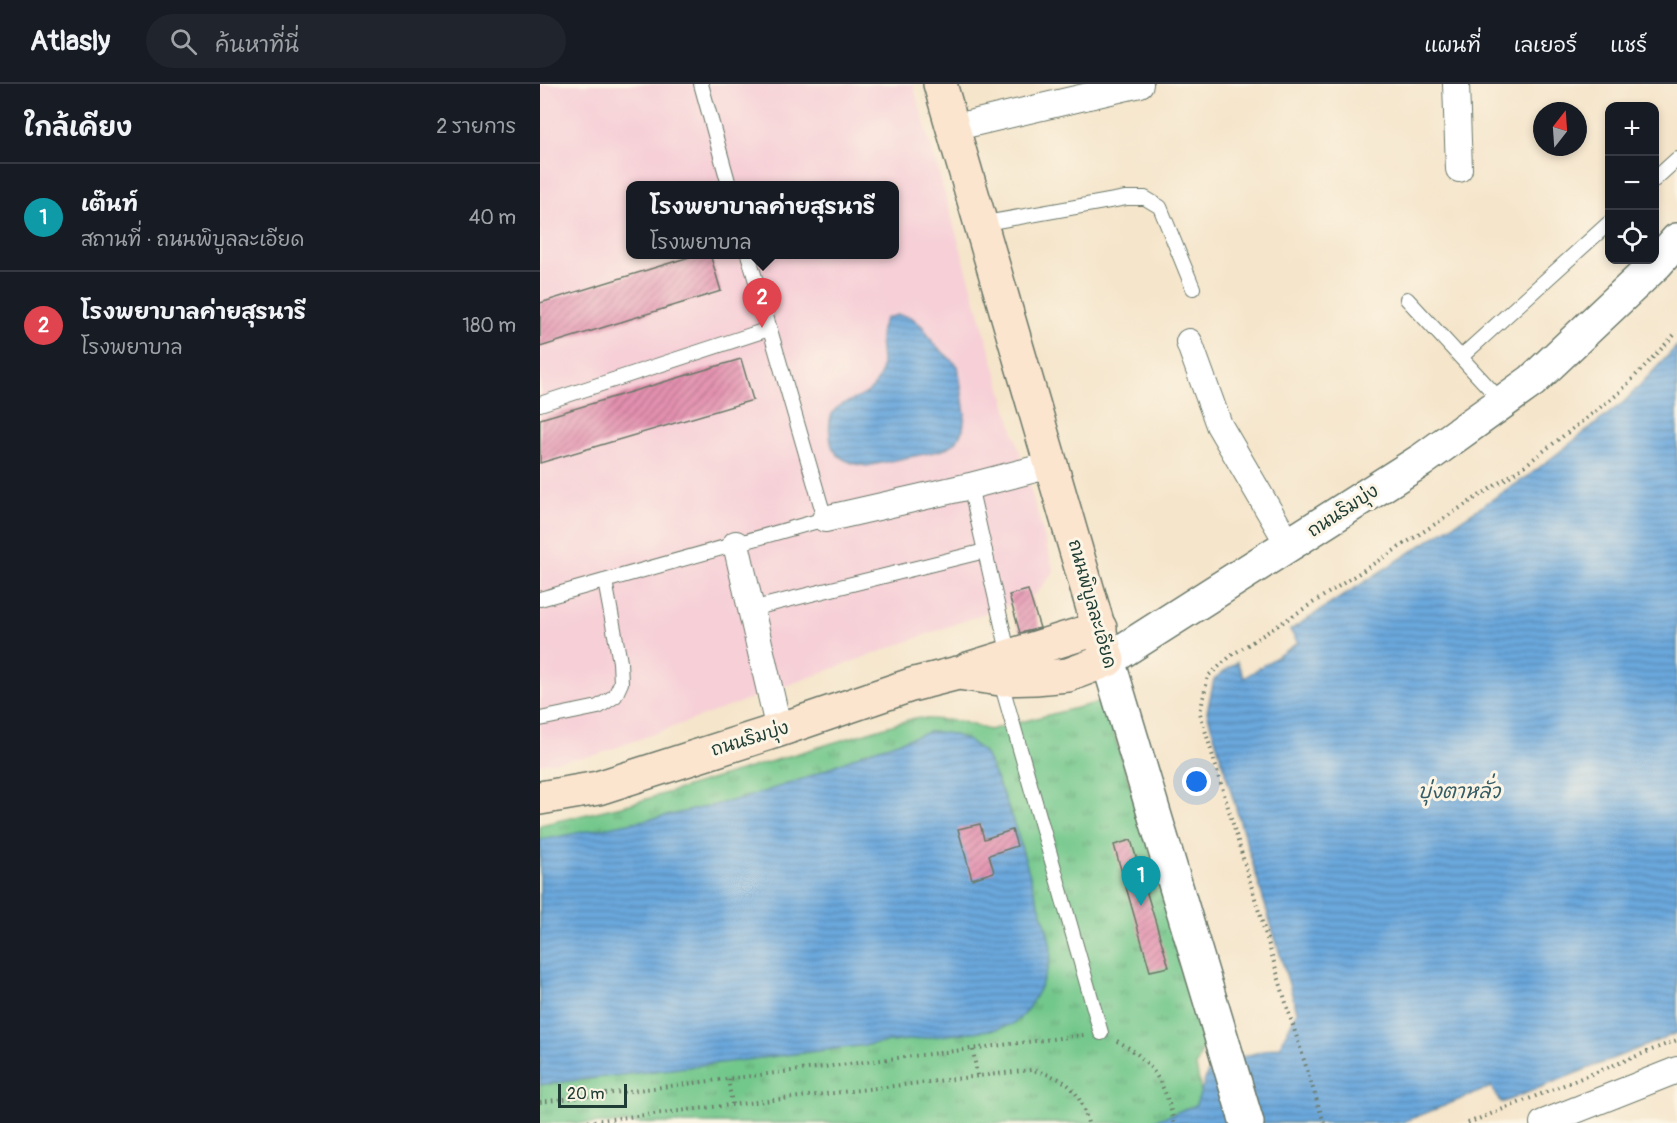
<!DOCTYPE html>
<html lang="th">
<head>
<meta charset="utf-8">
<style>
  body { margin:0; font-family:Pangolin,"Playpen Sans Thai",sans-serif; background:#20242c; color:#f1f3f6 }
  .controls { position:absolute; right:18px; top:18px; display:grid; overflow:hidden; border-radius:12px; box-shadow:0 3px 9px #0003 }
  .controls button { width:54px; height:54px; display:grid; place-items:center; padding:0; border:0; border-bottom:2px solid #363941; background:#171b24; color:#f1f3f6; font:30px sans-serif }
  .compass { position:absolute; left:993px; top:18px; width:54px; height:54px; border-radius:50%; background:#171b24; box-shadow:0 3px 9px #0003; rotate:17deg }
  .scale { position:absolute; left:18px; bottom:15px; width:69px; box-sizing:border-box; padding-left:6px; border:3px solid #1f3d34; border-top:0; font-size:16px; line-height:21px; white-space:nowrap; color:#1f3d34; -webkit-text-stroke:4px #fcf5e5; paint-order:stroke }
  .you { position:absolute; left:657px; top:698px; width:21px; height:21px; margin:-15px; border:4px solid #fff; border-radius:50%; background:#1a73e8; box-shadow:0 0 0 9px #1a73e833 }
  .badge { display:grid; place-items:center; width:39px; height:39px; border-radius:50%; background:#0f766e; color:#fff; font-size:20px; font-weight:700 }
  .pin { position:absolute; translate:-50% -50px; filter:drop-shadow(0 2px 3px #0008) }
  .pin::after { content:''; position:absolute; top:32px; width:21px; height:18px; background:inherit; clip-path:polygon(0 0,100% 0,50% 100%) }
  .popup { position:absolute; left:86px; top:97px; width:273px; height:78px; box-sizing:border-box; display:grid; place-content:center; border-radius:12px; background:#171b24; filter:drop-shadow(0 2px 4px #0005); font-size:20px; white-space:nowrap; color:#9ea1a6 }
  .popup b { font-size:22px; color:#f1f3f6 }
  .popup::after { content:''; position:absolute; left:50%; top:100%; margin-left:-12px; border:12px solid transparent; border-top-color:#171b24 }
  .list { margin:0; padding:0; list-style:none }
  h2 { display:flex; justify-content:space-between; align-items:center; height:78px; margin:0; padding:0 24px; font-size:26px }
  h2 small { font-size:20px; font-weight:400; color:#9ea1a6 }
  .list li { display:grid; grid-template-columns:39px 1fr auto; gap:18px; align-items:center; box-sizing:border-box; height:108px; padding:0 24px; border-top:2px solid #363941 }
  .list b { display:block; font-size:22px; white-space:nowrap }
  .list p { margin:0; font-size:20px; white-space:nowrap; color:#9ea1a6 }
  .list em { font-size:20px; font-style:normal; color:#9ea1a6 }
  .icon { flex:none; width:33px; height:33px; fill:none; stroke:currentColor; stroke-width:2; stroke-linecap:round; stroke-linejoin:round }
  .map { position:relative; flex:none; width:1137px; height:1039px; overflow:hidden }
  header { display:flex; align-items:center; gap:36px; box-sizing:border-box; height:84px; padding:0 30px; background:#171b24; border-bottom:2px solid #363941 }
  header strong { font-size:28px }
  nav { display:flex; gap:33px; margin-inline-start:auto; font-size:21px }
  .search { width:420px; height:54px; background:#20242c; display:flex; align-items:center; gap:15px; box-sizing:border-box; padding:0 21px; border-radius:33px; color:#9ea1a6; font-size:22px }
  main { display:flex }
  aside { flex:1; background:#171b24 }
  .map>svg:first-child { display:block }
</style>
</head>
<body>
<header>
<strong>Atlasly</strong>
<div class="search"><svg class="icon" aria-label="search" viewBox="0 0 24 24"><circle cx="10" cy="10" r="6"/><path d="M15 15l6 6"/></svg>ค้นหาที่นี่</div>
<nav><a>แผนที่</a><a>เลเยอร์</a><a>แชร์</a></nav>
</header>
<main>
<aside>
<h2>ใกล้เคียง<small>2 รายการ</small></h2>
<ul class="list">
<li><span class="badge" style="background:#0f9aa8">1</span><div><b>เต๊นท์</b><p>สถานที่ · ถนนพิบูลละเอียด</p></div><em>40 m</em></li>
<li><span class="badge" style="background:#e0444e">2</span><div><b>โรงพยาบาลค่ายสุรนารี</b><p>โรงพยาบาล</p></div><em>180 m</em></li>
</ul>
</aside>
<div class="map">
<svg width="1137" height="1039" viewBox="0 0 1137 1039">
  <defs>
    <pattern id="park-tufts" width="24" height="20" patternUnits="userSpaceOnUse" patternTransform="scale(1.5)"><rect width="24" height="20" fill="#72c78b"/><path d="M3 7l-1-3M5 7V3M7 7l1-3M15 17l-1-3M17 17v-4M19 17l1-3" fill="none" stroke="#5da372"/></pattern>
    <pattern id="water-rules" width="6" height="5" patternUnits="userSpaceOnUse" patternTransform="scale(1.5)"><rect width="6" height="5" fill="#6ba7dc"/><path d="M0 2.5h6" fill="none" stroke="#5789b3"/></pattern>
    <pattern id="building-hatch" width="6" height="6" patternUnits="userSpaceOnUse" patternTransform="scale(1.5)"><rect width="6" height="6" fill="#e390af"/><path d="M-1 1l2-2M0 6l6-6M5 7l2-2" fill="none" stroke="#b7778f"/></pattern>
  </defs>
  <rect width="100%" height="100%" fill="#fcf5e5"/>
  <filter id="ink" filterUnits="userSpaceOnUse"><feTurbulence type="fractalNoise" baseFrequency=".0167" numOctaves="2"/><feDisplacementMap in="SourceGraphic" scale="12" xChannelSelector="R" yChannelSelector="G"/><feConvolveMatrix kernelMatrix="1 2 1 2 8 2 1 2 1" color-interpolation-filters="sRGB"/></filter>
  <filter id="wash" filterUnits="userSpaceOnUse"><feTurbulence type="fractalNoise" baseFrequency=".008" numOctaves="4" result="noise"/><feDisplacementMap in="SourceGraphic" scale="24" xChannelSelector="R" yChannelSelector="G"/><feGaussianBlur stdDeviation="1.35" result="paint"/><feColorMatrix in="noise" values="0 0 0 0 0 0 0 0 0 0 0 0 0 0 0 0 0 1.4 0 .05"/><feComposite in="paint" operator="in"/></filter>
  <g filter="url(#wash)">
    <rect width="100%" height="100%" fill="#f5e5cb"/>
    <path fill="#f6cfd7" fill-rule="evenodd" d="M0,0H373L514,487L495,511L56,671L0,680ZM90,101H354V170H90Z"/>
    <polygon fill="url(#park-tufts)" stroke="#488260" stroke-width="1.5" points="564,617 667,953 656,982 667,1039 0,1039 0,741 90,720 375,634 419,637 449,646"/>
    <g fill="url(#water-rules)" stroke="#457288" stroke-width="1.5">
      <path d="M358,231L371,233L383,243L393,259L418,282L425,330L423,345L416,358L403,366L327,382C312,380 294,375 291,358C281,306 321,328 338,296C349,275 332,255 346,234Z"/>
      <polygon points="1137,262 1137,949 961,1019 951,1003 861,1039 608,1039 656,1021 670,982 740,962 757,927 667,628 674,595 697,578 704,594 758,559 750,546 987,393 1085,317"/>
      <path d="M389,648C410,647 427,653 443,668C448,673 450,682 453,688C472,727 483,769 495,809C501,827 510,848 511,867C511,885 490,929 474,939C470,942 462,943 457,945L0,1001V756L126,732L204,714L266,694L324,669Z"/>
    </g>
    <g id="blocks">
      <g fill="url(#building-hatch)">
        <polygon points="159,170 170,170 181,207 0,263 0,219"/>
        <polygon points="201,275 213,316 0,379 0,335"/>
        <polygon points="488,506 500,544 480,549 469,511"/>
        <polygon points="440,740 444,755 472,746 477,762 449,771 454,788 432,795 418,745"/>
        <polygon points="591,756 629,883 610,887 574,761"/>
      </g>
    </g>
  </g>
  <g filter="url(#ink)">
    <use href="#blocks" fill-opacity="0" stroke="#6a7869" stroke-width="1.5"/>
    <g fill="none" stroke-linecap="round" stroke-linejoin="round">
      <defs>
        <g id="service">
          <polyline points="161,0 189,101"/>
          <polyline points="1114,96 1137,75"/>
          <polyline points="440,140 586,114 605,114 620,123 653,204"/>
          <polyline points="867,215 962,318"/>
          <polyline points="921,273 1070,138"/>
          <polyline points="0,320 229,245"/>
          <polyline points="430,402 469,572"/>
          <polyline points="0,515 285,435 208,170"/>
          <polyline points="211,525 445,467"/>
          <polyline points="460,595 561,949"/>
          <polyline points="0,635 58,623 75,612 81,599 80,578 65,497"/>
        </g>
        <g id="minor">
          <polyline points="916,0 919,85"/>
          <polyline points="412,44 600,0"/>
          <polyline points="649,258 679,341 749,461"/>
          <polyline points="285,435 430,402 511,381"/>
          <polyline points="196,460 239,646"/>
          <polyline points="1003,1039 1137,986"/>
        </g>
        <polyline id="tertiary" points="707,1039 568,576 882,376 992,297 1117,179 1137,156"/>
        <g id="secondary">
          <polyline points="428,585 560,544"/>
          <polyline points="0,714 58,704 239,646 371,601 418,589 460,595 495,594 528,591 568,576 400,0"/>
        </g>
      </defs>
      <use href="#service" stroke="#6a7869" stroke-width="16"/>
      <use href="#minor" stroke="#6a7869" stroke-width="28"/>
      <use href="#tertiary" stroke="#6a7869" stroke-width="36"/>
      <use href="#secondary" stroke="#6a7869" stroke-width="36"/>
      <g stroke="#6a7869" stroke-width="4" stroke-dasharray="1.5 4.5" stroke-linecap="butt">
        <path d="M577,957C612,975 626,1001 634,1039"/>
        <polyline points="433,966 437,991"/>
        <polyline points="188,995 192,1020"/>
        <polyline points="0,1018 544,951"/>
        <path d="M36,1039L491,986C527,994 538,1003 548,1039"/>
        <polyline points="784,1039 749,929 660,629 668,592 692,571 979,386 1079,309 1137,248"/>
        <polyline points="928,1039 1137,956"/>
      </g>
      <use href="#service" stroke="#fff" stroke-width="14"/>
      <use href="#minor" stroke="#fff" stroke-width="26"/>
      <use href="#tertiary" stroke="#fff" stroke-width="33"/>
      <use href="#secondary" stroke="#fce5cf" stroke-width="33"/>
    </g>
  </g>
  <g text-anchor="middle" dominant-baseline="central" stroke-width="6" stroke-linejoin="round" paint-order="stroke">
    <g font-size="18" fill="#1f3d34" stroke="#fcf5e5">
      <text transform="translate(803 427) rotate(-33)">ถนนริมบุ่ง</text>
      <text transform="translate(552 520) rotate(74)">ถนนพิบูลละเอียด</text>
      <text transform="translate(210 655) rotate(-17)">ถนนริมบุ่ง</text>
    </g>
    <g font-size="20" font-style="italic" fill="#365d66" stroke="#fcf5e5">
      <text x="919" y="707">บุ่งตาหลั่ว</text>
    </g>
  </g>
</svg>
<div class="controls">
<button>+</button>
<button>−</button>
<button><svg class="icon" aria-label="locate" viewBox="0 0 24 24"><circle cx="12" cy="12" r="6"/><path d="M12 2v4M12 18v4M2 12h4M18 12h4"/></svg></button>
</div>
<svg class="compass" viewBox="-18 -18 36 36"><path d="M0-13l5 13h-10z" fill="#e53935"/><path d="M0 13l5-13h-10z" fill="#9ea1a6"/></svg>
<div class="scale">20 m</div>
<div class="you"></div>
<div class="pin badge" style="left:601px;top:822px;background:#0f9aa8">1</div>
<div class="pin badge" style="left:222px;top:244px;background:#e0444e">2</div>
<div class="popup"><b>โรงพยาบาลค่ายสุรนารี</b>โรงพยาบาล</div>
</div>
</main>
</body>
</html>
